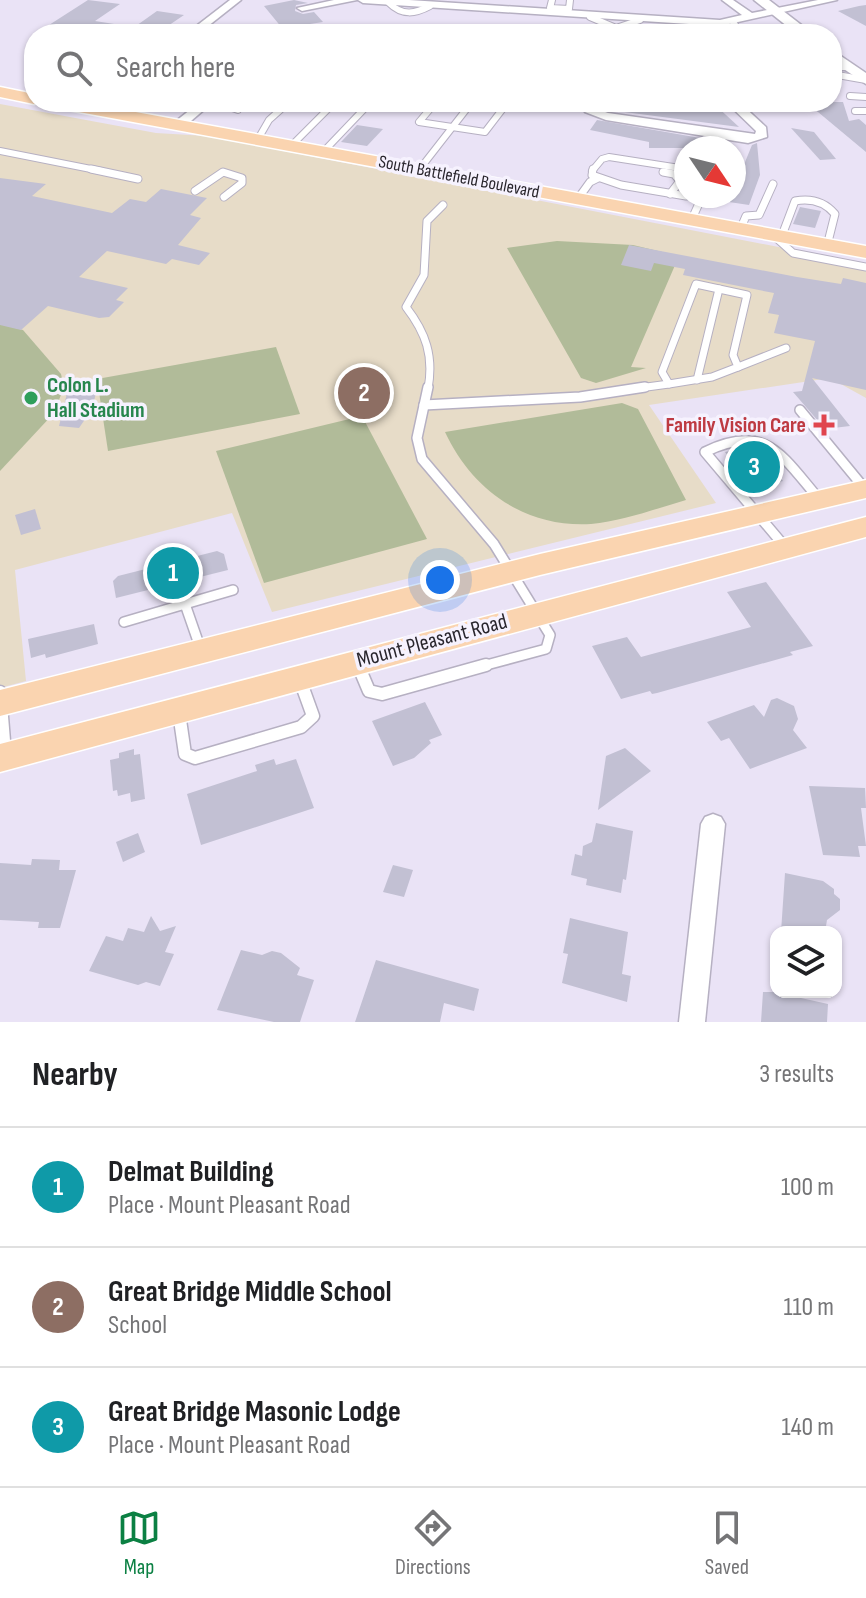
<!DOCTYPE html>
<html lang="en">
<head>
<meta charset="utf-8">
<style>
  body { margin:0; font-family:"Sofia Sans Condensed",sans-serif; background:#f6f6f6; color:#202124 }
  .controls { position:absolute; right:24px; bottom:24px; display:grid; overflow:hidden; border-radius:16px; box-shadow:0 2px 6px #0004 }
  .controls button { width:72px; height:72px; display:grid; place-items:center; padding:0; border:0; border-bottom:2px solid #e0e0e0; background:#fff; color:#202124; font:40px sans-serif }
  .compass { position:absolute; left:674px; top:136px; width:72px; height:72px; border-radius:50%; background:#fff; box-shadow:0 2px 6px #0004; rotate:125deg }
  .you { position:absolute; left:440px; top:580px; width:28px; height:28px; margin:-20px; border:6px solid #fff; border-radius:50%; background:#1a73e8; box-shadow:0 0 0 12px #1a73e833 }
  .badge { display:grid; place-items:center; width:52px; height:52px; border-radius:50%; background:#0b8043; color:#fff; font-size:26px; font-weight:700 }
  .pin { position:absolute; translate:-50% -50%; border:4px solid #fff; box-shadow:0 2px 8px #0006 }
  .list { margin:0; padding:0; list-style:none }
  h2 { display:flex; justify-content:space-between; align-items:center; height:104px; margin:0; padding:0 32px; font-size:34px }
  h2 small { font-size:26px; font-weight:400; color:#757577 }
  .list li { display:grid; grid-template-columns:52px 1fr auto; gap:24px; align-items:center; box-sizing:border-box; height:120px; padding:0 32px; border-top:2px solid #e0e0e0 }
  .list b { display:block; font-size:30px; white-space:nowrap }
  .list p { margin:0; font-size:26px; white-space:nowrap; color:#757577 }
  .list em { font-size:26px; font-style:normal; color:#757577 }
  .icon { flex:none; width:44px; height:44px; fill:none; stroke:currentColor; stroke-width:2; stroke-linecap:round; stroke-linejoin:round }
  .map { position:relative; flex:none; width:866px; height:1022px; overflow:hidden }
  .search { position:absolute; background:#fff; box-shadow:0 2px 6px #0004; left:24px; right:24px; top:24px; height:88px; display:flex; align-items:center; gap:20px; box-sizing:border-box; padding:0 28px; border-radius:32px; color:#757577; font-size:30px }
  .sheet { height:464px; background:#fff }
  nav { display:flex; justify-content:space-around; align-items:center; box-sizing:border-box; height:112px; border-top:2px solid #e0e0e0; background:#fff; font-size:22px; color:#757577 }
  nav a { display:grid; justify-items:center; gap:4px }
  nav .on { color:#0b8043 }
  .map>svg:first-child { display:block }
</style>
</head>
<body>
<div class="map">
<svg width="866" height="1022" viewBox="0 0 866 1022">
  <rect width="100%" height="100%" fill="#eae3f6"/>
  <polygon fill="#e7dcc8" points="0,104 156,133 207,136 866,264 866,398 830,378 649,405 716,503 272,612 232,513 15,570 26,681 0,688"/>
  <g fill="#b1bb99">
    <polygon points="557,241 633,245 679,256 631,367 646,368 596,383 581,378 507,248"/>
    <polygon points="0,324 23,330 61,374 64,387 54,413 0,471"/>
    <polygon points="276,347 300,414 108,451 97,379"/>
    <path d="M622,403L638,409L686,500C655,509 623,521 591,524C525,528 472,490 445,432Z"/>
    <polygon points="362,416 427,539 264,583 216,451"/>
  </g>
  <g fill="#c2c0d3">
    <polygon points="88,0 120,4 95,21 127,26 126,33 157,11 184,15 156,34 35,34"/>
    <polygon points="294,0 308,3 296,5 295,11 303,14 314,12 323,22 297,26 292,34 287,34 264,6"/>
    <polygon points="866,5 866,26 838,11 859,6"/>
    <polygon points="608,102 712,102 739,127 609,110 604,108"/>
    <polygon points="806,102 843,102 849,121 859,119 866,125 866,152"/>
    <polygon points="597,120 706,139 715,148 649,148 649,142 590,130"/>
    <polygon points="357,125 383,129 367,146 341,142"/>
    <polygon points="791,128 814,132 836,159 820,160"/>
    <polygon points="757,143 760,175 749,205 729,202 734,196 734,189 752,145"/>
    <polygon points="0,178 46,184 32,196 112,213 130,199 146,202 161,189 207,198 190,215 201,218 178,245 210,253 199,265 172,259 166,264 107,251 79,277 128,288 116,300 124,302 109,317 99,318 48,306 21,330 0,325"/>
    <polygon points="800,207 821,211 815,228 793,224"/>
    <polygon points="629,245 797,277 841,284 843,278 866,283 866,390 812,378 850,426 825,429 793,392 802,391 815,341 774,333 779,315 768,313 774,293 683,275 685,269 654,263 651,271 621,265"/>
    <polygon points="99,381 92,409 79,428 59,426 69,385"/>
    <polygon points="744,448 758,450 783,481 753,488 725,452"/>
    <polygon points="35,509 41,529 21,535 15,515"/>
    <polygon points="217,551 224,554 228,570 116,598 113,581 118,576"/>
    <polygon points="766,582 813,646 790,652 793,655 657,693 652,694 650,691 621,699 592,646 627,637 641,657 751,627 727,592"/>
    <polygon points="94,624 98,644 46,658 45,654 31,658 28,639"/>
    <polygon points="777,698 794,706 798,719 793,730 807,748 750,769 729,738 721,741 707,722 754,705 764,717 771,700"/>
    <polygon points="425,702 442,735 429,740 431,743 414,758 393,766 372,721"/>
    <polygon points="625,748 651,771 598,810 606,756"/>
    <polygon points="134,749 134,755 140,754 145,799 131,802 130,793 118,796 117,790 113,791 110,760 119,758 119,753"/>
    <polygon points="274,759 276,765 296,759 314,808 201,845 187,794 257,771 255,765"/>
    <polygon points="809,786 865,788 866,808 861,808 866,846 858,846 860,857 823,855"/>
    <polygon points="596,823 633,831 626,880 623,879 621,893 586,885 587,879 571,875 575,854 582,856 583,846 592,842"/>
    <polygon points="138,833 145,852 123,862 116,842"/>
    <polygon points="32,859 60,860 59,870 76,870 60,928 38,928 39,922 0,920 0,863 31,865"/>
    <polygon points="393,865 413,870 404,897 383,892"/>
    <polygon points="785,873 823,881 834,889 834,894 840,899 840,910 827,920 825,932 781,932"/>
    <polygon points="151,916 160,931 176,926 165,952 174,954 160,986 146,982 138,985 89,971 106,936 123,941 128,928 144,932"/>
    <polygon points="570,918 628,932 622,974 631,976 627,1002 562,983 568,954 563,953"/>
    <polygon points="241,950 262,955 272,951 281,953 300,968 297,975 314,980 300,1022 274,1022 217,1010"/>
    <polygon points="376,960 479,989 474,1011 444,1003 440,1022 355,1022"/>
    <polygon points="763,992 802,992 801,998 828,1004 827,1022 761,1022"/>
  </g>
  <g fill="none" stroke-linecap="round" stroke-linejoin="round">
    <defs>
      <g id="lane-far3">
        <polyline points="552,0 550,8 569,9 570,0"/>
        <path d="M389,3C402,16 415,14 430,6"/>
        <polyline points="590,17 616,28 640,20"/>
        <polyline points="698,23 724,33 737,28 733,22"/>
        <polyline points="832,74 866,80"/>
        <polyline points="850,96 866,97"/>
        <polyline points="215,102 238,110"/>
        <polyline points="436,102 419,122 485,132 508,102"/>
        <polyline points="855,111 866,111"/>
        <polyline points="258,139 269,120 289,102"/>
        <polyline points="292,145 335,102 366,107 324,151"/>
        <polyline points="0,151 101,171"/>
        <polyline points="419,170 472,102"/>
        <polyline points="592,171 602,159 609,157 686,169"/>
      </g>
      <g id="lane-far2">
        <polyline points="91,169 138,179"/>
        <polyline points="593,169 592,175 621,185 686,196"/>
        <polyline points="663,172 674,174 680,181 670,194"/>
        <polyline points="195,191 223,172 242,178 242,183 224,197"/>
        <polyline points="577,200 590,182 598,178"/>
        <polyline points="691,221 701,199 699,196"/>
        <polyline points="740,230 746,216 759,215 773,184"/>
        <polyline points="774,236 793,253 866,267"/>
        <path d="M781,238L795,201C811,198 824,201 835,214L827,246"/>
        <polygon points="696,284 747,295 733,355 738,367 712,377 669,384 662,372"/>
        <polyline points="738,367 786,348"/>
        <polyline points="697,380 719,289"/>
        <path d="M428,389C434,356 426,333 406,307L424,275L427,221L443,205"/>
        <polyline points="632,389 669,384"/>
      </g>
      <g id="lane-far1">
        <polyline points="428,387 417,438 422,459 494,544 550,635 546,649 479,667"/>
        <polyline points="424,405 580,397 645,387"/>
        <polyline points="800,410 865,489"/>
        <path d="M786,548L705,452C766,422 782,456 819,499"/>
        <polyline points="124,622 185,604"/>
        <polyline points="201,650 185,604 233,590"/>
        <polyline points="357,664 359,667"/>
      </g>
      <g id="lane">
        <polyline points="358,665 369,691 382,694 486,665"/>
        <polyline points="0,692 5,753"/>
        <polyline points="179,713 185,754 195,758 301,727 313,716 300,680"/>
      </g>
      <g id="street">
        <polygon points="230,0 241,0 198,34 186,34"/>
        <polygon points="334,0 357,0 302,11 297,8"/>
        <polygon points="358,0 409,0 720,20 742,15 722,0 733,0 752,13 818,0 837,0 720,26 363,3"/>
        <polygon points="832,64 849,64 854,67 849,70 832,70"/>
        <polygon points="200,102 213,102 184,127 176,127 176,121"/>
        <polygon points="579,102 591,102 594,108 608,113 755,134 756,131 726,102 739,102 766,127 767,137 748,143 606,120 585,112"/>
        <polygon points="713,814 721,817 725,824 705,1022 679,1022 701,824 705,817"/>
      </g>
      <g id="secondary">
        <polygon points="754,0 769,0 813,34 797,34"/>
        <polygon points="832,50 866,73 866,84 832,61"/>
      </g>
      <g id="primary">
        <polygon points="0,87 34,94 34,102 41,102 34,104 0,97"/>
        <polygon points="43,102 81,102 866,246 866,258 52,107"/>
        <polygon points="866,480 866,498 540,575 0,716 0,690 540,554"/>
        <polygon points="866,517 866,537 0,772 0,744"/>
      </g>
    </defs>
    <use href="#lane-far3" stroke="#b6b0c2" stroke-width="8"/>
    <use href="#lane-far2" stroke="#b6b0c2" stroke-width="9"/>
    <use href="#lane-far1" stroke="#b6b0c2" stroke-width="12"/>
    <use href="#lane" stroke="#b6b0c2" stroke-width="15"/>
    <use href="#street" stroke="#b6b0c2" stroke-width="3"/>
    <use href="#secondary" stroke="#b6b0c2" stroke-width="3"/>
    <use href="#primary" stroke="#fff" stroke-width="3"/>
    <use href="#lane-far3" stroke="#fff" stroke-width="6"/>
    <use href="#lane-far2" stroke="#fff" stroke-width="7"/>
    <use href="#lane-far1" stroke="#fff" stroke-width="9"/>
    <use href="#lane" stroke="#fff" stroke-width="12"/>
    <use href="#street" fill="#fff" fill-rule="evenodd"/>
    <use href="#secondary" fill="#fff" fill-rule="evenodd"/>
    <use href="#primary" fill="#fad4b0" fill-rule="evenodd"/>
  </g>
  <circle fill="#2e9e5b" stroke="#f6f2fe" stroke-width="3" cx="31" cy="398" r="8"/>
  <path fill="#e0444e" stroke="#f6f2fe" stroke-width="3" d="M820 413h8v8h8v8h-8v8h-8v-8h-8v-8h8z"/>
  <g text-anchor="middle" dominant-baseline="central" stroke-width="7" stroke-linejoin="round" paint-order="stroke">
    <g font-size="18" fill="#29262d" stroke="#f6f2fe">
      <text transform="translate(459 177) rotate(11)">South Battlefield Boulevard</text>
    </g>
    <g font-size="22" font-weight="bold" fill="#27864d" stroke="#f6f2fe" text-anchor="start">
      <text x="47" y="385">Colon L.<tspan x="47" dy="25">Hall Stadium</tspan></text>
    </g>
    <g font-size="22" font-weight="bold" fill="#be3a42" stroke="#f6f2fe" text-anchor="end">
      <text x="806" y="425">Family Vision Care</text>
    </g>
    <g font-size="22" fill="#29262d" stroke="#f6f2fe">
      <text transform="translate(432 641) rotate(-15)">Mount Pleasant Road</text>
    </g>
  </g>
</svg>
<div class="controls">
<button><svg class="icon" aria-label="layers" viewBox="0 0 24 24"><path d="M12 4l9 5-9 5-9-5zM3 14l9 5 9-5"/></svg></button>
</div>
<svg class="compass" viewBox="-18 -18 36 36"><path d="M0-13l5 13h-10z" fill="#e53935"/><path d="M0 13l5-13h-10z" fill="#757577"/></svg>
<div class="you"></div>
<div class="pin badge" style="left:173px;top:573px;background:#0f9aa8">1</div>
<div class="pin badge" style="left:364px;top:393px;background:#8d6e63">2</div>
<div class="pin badge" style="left:754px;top:467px;background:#0f9aa8">3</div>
<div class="search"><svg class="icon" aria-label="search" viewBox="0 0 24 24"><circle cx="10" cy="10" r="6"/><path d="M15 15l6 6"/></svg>Search here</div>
</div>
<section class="sheet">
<h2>Nearby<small>3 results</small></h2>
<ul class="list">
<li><span class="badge" style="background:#0f9aa8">1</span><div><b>Delmat Building</b><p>Place · Mount Pleasant Road</p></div><em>100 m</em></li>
<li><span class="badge" style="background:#8d6e63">2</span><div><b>Great Bridge Middle School</b><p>School</p></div><em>110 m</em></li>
<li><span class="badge" style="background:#0f9aa8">3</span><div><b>Great Bridge Masonic Lodge</b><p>Place · Mount Pleasant Road</p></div><em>140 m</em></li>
</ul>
</section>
<nav>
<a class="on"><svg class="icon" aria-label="map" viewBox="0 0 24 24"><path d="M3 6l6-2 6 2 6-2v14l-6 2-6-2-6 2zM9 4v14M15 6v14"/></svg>Map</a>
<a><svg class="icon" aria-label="directions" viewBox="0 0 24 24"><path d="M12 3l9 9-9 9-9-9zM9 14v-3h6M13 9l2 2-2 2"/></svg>Directions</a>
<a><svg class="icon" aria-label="saved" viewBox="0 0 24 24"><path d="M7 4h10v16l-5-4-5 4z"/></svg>Saved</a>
</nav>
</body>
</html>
